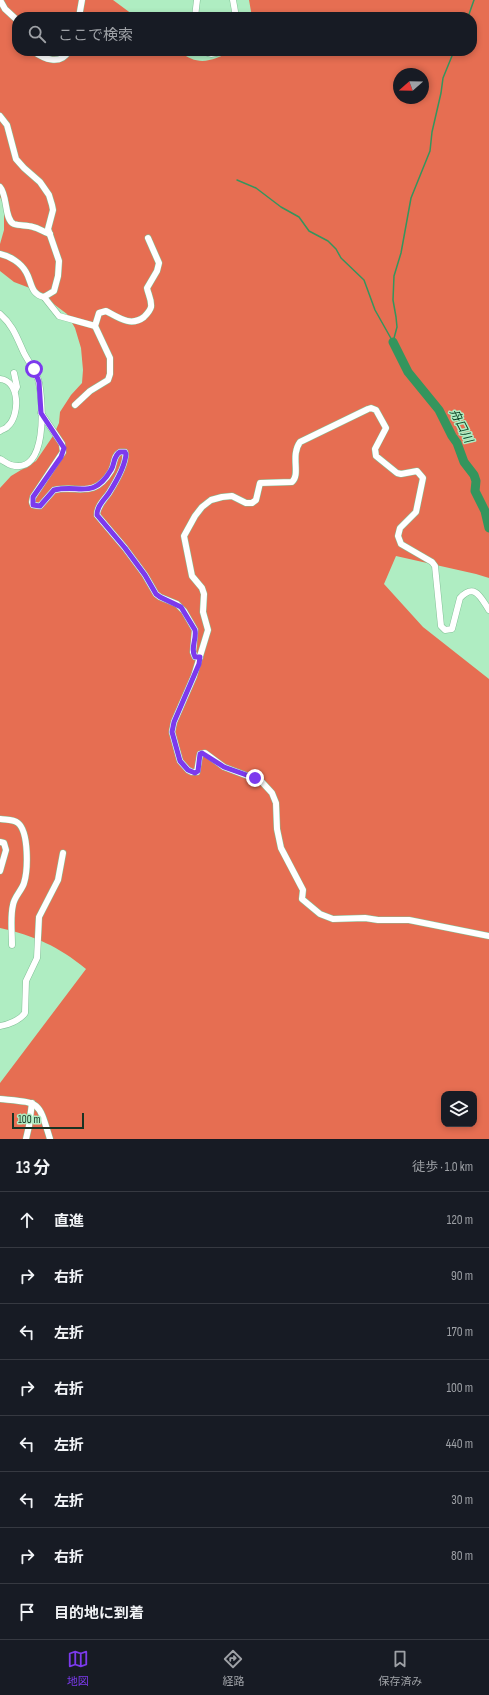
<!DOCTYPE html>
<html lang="ja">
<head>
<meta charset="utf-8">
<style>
  body { margin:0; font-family:"Sofia Sans Condensed","Noto Sans JP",sans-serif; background:#242831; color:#f1f3f6 }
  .controls { position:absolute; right:12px; bottom:12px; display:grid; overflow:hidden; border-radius:8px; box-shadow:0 2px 6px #0003 }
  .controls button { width:36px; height:36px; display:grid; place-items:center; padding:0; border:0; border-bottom:1px solid #363941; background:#171b24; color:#f1f3f6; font:20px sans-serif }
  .compass { position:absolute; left:393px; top:68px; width:36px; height:36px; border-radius:50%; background:#171b24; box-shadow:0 2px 6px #0003; rotate:250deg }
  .scale { position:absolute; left:12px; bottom:10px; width:72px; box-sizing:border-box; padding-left:4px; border:2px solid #1a3323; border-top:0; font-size:11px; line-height:14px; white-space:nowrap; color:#1a3323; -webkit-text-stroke:3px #afedc2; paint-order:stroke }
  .stop { position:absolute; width:12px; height:12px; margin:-9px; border:3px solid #7c3aed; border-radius:50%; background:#fff }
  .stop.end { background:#7c3aed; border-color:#fff; box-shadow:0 1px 4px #0008 }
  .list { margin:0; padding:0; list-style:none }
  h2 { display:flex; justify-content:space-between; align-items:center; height:52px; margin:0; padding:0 16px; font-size:17px }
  h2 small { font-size:13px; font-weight:400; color:#9ea1a6 }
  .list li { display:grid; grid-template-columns:26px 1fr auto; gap:12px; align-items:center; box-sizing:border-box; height:56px; padding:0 16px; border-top:1px solid #363941 }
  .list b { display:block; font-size:15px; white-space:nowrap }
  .list em { font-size:13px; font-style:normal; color:#9ea1a6 }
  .icon { flex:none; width:22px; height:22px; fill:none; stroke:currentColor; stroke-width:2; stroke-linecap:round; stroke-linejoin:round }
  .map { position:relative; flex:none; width:489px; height:1139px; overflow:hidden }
  .search { position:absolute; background:#171b24; box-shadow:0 2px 6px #0003; left:12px; right:12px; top:12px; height:44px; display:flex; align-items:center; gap:10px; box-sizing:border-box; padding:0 14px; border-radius:16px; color:#9ea1a6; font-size:15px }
  .sheet { height:500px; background:#171b24 }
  nav { display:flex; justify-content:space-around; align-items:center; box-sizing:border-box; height:56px; border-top:1px solid #363941; background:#171b24; font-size:11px; color:#9ea1a6 }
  nav a { display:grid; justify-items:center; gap:2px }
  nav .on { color:#7c3aed }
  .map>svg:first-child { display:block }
</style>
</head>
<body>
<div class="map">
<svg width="489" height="1139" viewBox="0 0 489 1139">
  <rect width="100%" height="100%" fill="#afedc2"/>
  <path fill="#e66e52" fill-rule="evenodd" d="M0,0H113L136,17H17V51H179C198,67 212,61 232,51H472V17H252L249,0H489V578L476,574L396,556L384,584L423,627L489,679V1139H0V1083L86,969C58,946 35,936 0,928V488L11,476L36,461L53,436L59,423L60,412L71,395L82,383L83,370L81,348L75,328L67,314L35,290L14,282L0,271V244L4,230V205L0,197ZM399,74H423V98H399ZM444,1094H474V1124H444Z"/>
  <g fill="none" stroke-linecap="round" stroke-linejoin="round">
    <g stroke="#34955d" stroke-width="1.5">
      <polyline points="468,17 474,0"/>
      <polyline points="237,180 256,188 281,207 299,217 309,231 328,241 336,249 341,258 364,280 375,310 393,342"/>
      <polyline points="393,342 397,327 396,317 393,300 394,276 401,253 411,198 430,151 432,132 441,93 443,78 454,51"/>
    </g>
    <polyline stroke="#34955d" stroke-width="9" points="393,342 408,372 439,410 452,436 457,443 464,462 474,475 476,481 475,491 485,511 489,528"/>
    <defs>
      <g id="minor">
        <polyline points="0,0 5,9 17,20"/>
        <polyline points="233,0 236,17"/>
        <polyline points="79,17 82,0"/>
        <polyline points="195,17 197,0"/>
        <path d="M33,51C44,59 60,66 69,51"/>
        <polyline points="201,51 211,54 226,51"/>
        <path d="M0,116L7,125L16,159L24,168L40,182L49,195L52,205L53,210L48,229L59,261L58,276L54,291L44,297C30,294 32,282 26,272C21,263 10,256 0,254"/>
        <path d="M0,187C8,196 4,220 14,224C20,226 27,225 33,227C39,228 43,232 50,234"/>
        <polyline points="44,297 59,316 95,326"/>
        <path d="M0,314C13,325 17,338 24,353C29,363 37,372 39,383C43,403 48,476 11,465C7,464 4,461 0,459"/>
        <polyline points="14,373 17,387 15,391"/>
        <path d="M0,379C20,381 20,415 8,426C6,429 3,429 0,431"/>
        <path d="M75,405L90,391L108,380L110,374V358L95,326L99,313L106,311C119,318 131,327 144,317C147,314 150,311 151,307C152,300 148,294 147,288L157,271L159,263L148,238"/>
        <path d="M41,413L62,444L63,452L33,497L32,502L33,505L40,506L54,490C79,485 94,499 111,471C115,464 113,456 120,452H125C128,462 114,485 109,493C104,500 97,506 97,515L125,548L145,575L156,594L160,597L177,604L184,611L195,630L193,652L195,657H200"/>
        <path d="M489,610C481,598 475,582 460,598L452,629L445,630L441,626L435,566L432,562L401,544L398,536L400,528L416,512L423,478L417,471L401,474L397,473L376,456L375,449L386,428L376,410L371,408L368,409L300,442C290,456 301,474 292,482L260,483L256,500L252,503H246L232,496L222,497L211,500L202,507L195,516L184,536L192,576L202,588L204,594L203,612L208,630L194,676L174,722L172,732L180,761L188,770L192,772H197L200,754L205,753L224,767L261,781L272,793L276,803L277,829L281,848L303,890L302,899L320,914L333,919L365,918L378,920H409L489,936"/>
        <path d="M0,819C6,820 13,819 18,823C29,832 28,870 24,883C22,890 14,897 13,905C10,917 12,932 12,945"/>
        <polyline points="0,842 4,843 6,850 0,871"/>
        <path d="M0,1026C8,1025 20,1020 25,1013L26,981L37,958L39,917L58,880L63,853"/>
        <path d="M0,1099C41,1103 38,1100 50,1139"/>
        <polyline points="26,1139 29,1126 32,1103"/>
      </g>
    </defs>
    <use href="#minor" stroke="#83c097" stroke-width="7"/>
    <use href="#minor" stroke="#fff" stroke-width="6"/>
  </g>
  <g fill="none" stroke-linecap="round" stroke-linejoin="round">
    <path stroke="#7c3aed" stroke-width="5" d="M34,369L39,382L41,413L64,448L61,457L33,497V505L40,506L54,490C80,484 93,500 111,470C115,464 113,456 120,452H125L126,454C125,467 116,482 109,493C104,500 97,506 97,515L125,548L145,575L156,594L160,597L181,607L195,630C197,639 190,648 195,657H200L199,664L174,722L172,732L180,761L188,770L195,773L198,771L200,754L202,753L224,767L255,778"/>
  </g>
  <g text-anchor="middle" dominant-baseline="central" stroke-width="3" stroke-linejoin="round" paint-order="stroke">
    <g font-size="12" font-style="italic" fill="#063d20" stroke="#afedc2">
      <text transform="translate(461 426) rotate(63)">舟口川</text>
    </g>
  </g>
</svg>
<div class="controls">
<button><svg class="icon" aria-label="layers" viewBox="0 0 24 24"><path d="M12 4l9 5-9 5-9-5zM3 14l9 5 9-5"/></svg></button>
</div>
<svg class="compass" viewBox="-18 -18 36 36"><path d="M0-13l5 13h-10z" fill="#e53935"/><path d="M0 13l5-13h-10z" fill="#9ea1a6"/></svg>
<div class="scale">100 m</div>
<div class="stop" style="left:34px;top:369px"></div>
<div class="stop end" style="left:255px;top:778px"></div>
<div class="search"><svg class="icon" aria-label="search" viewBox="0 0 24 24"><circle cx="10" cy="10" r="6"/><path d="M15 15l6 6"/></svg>ここで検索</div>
</div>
<section class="sheet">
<h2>13 分<small>徒歩 · 1.0 km</small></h2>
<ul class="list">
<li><svg class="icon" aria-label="ahead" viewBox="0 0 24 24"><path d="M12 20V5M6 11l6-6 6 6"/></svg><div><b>直進</b></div><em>120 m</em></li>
<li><svg class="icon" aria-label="right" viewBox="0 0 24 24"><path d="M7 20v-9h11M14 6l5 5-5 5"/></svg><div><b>右折</b></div><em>90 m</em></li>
<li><svg class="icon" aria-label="left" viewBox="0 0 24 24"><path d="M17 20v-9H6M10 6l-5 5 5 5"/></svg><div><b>左折</b></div><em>170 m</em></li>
<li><svg class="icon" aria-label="right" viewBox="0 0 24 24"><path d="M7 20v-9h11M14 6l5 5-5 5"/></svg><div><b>右折</b></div><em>100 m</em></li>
<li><svg class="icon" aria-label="left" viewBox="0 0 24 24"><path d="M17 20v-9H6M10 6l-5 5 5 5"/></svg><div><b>左折</b></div><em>440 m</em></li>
<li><svg class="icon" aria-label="left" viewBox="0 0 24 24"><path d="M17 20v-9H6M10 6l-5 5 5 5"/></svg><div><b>左折</b></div><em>30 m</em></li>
<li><svg class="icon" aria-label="right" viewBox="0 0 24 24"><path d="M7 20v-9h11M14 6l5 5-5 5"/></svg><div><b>右折</b></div><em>80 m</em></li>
<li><svg class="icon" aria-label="arrive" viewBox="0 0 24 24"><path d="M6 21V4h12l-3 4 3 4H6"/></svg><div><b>目的地に到着</b></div></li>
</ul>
</section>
<nav>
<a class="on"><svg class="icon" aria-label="map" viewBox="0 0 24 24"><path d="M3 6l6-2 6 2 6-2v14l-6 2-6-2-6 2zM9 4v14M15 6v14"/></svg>地図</a>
<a><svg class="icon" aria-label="directions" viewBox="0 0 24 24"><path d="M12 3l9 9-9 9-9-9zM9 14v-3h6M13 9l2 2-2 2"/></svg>経路</a>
<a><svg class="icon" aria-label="saved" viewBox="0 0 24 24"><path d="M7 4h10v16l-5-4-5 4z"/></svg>保存済み</a>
</nav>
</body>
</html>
